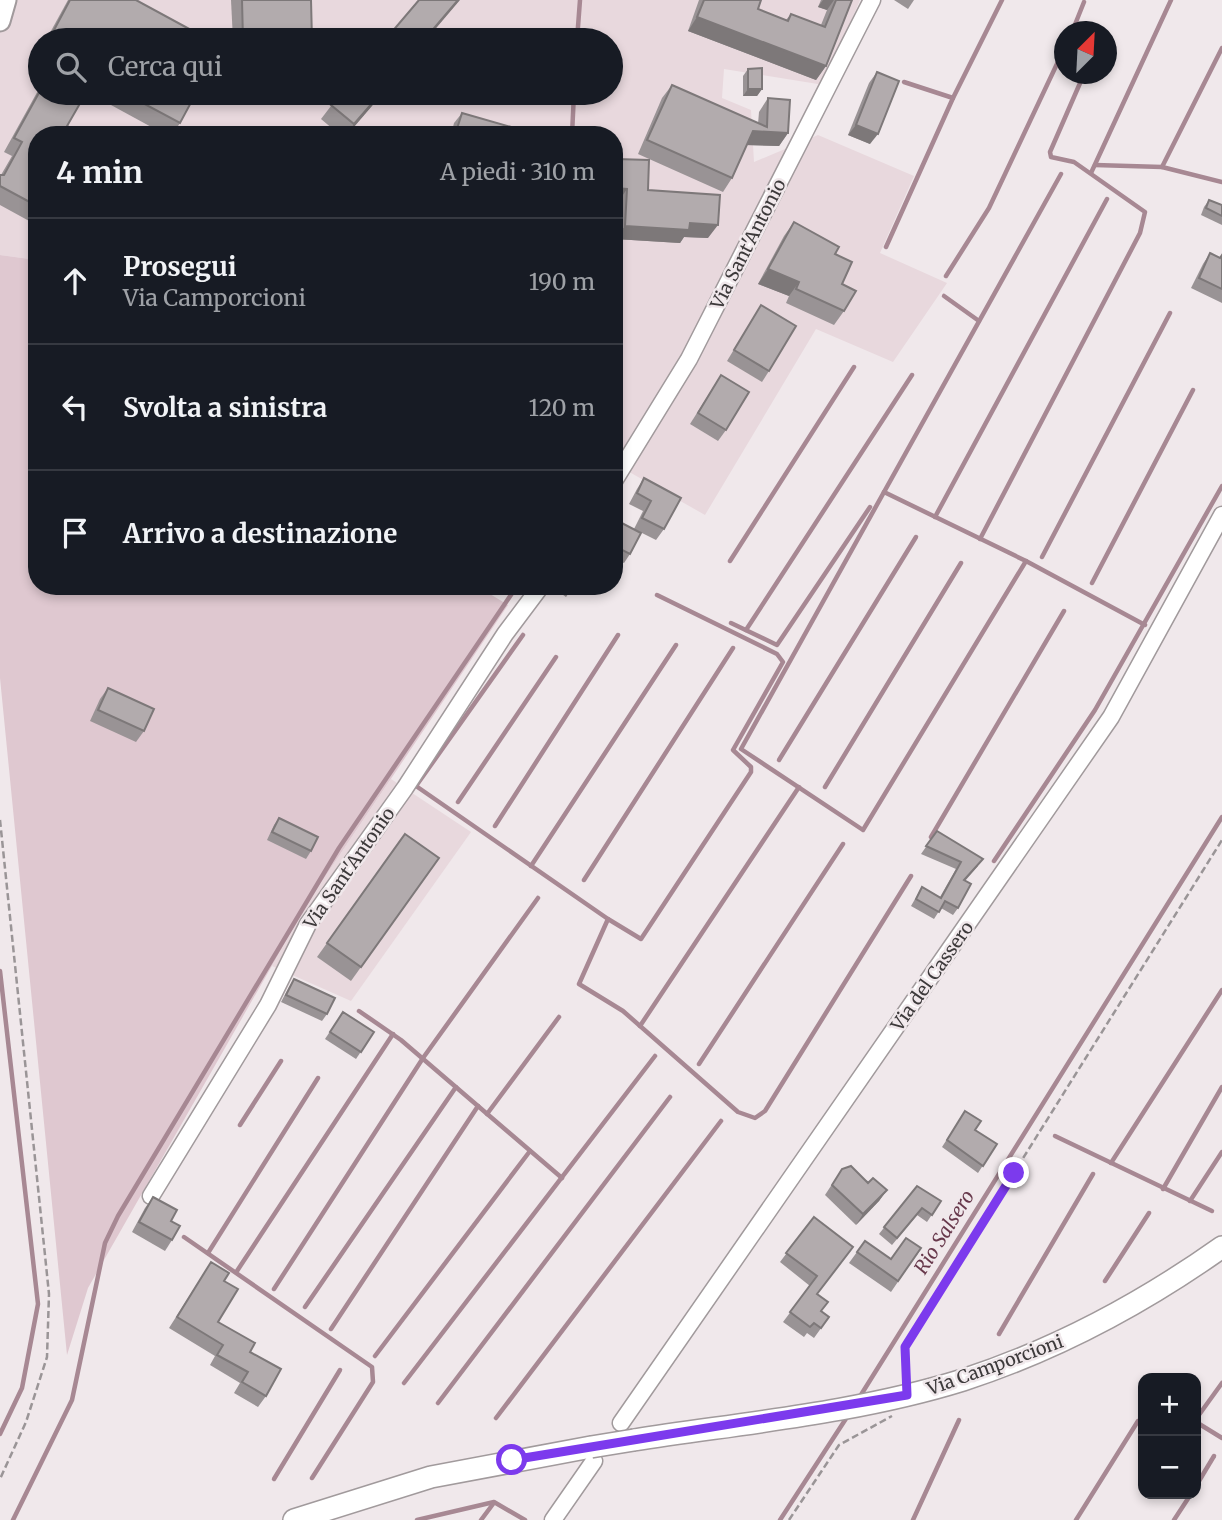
<!DOCTYPE html>
<html lang="it">
<head>
<meta charset="utf-8">
<style>
  body { margin:0; font-family:Merriweather,serif; background:#242831; color:#f1f3f6 }
  .controls { position:absolute; right:21px; bottom:21px; display:grid; overflow:hidden; border-radius:14px; box-shadow:0 4px 10px #0003 }
  .controls button { width:63px; height:63px; display:grid; place-items:center; padding:0; border:0; border-bottom:2px solid #363941; background:#171b24; color:#f1f3f6; font:35px sans-serif }
  .compass { position:absolute; left:1054px; top:21px; width:63px; height:63px; border-radius:50%; background:#171b24; box-shadow:0 4px 10px #0003; rotate:24deg }
  .stop { position:absolute; width:21px; height:21px; margin:-16px; border:5px solid #7c3aed; border-radius:50%; background:#fff }
  .stop.end { background:#7c3aed; border-color:#fff; box-shadow:0 2px 7px #0008 }
  .list { margin:0; padding:0; list-style:none }
  h2 { display:flex; justify-content:space-between; align-items:center; height:91px; margin:0; padding:0 28px; font-size:30px }
  h2 small { font-size:23px; font-weight:400; color:#9ea1a6 }
  .list li { display:grid; grid-template-columns:46px 1fr auto; gap:21px; align-items:center; box-sizing:border-box; height:126px; padding:0 28px; border-top:2px solid #363941 }
  .list b { display:block; font-size:26px; white-space:nowrap }
  .list p { margin:0; font-size:23px; white-space:nowrap; color:#9ea1a6 }
  .list em { font-size:23px; font-style:normal; color:#9ea1a6 }
  .icon { flex:none; width:38px; height:38px; fill:none; stroke:currentColor; stroke-width:2; stroke-linecap:round; stroke-linejoin:round }
  .map { position:relative; flex:none; width:1222px; height:1520px; overflow:hidden }
  .search { position:absolute; background:#171b24; box-shadow:0 4px 10px #0003; left:28px; top:28px; width:595px; height:77px; display:flex; align-items:center; gap:18px; box-sizing:border-box; padding:0 24px; border-radius:38px; color:#9ea1a6; font-size:26px }
  .panel { position:absolute; background:#171b24; box-shadow:0 4px 10px #0003; left:28px; top:126px; width:595px; height:469px; border-radius:28px }
  .map>svg:first-child { display:block }
</style>
</head>
<body>
<div class="map">
<svg width="1222" height="1520" viewBox="0 0 1222 1520">
  <rect width="100%" height="100%" fill="#f0e8eb"/>
  <g fill="#e8d8dd" fill-rule="evenodd">
    <path d="M0,0H860L824,85L724,69L722,98L751,110L754,162L818,135L914,176L880,253L947,283L893,362L816,329L705,515L617,465L614,469V135H37V260L0,255ZM40,40H611V93H40Z"/>
    <polygon points="391,779 471,832 351,1001 272,966 310,899"/>
  </g>
  <polygon fill="#dfc8d0" points="0,255 37,260 37,458 29,469 37,472 37,586 477,586 508,605 310,899 88,1288 67,1355 0,678"/>
  <g fill="none" stroke-linecap="round" stroke-linejoin="round">
    <g stroke="#a78893" stroke-width="4.5">
      <polyline points="1072,32 1084,2"/>
      <polyline points="577,40 580,0"/>
      <polyline points="904,82 953,98"/>
      <polyline points="572,135 574,93"/>
      <polyline points="1095,165 1162,167 1222,182"/>
      <polyline points="1162,167 1222,48"/>
      <polyline points="1091,173 1171,0"/>
      <polyline points="886,247 953,98 1002,0"/>
      <polyline points="946,276 989,208 1064,49"/>
      <polyline points="944,296 979,321"/>
      <polyline points="884,492 1026,561 1145,625"/>
      <polyline points="935,517 1107,199"/>
      <polyline points="980,539 1140,233 1145,212 1074,162 1051,157 1050,152 1084,74"/>
      <polyline points="1042,557 1170,313"/>
      <polyline points="730,561 854,367"/>
      <polyline points="1026,561 863,830 741,749 1061,174"/>
      <polyline points="1092,583 1193,390"/>
      <polyline points="731,623 777,645 870,507"/>
      <polyline points="746,630 912,375"/>
      <polyline points="523,635 416,786 608,919 579,984 623,1011 738,1112 755,1118 765,1111 911,876"/>
      <polyline points="779,760 916,537"/>
      <polyline points="825,787 961,563"/>
      <polyline points="458,802 556,657"/>
      <polyline points="495,826 618,635"/>
      <polyline points="931,837 1064,611"/>
      <polyline points="994,861 1095,710 1222,486"/>
      <polyline points="531,866 676,645"/>
      <polyline points="584,880 733,648"/>
      <polyline points="608,919 641,939 751,772 751,767 733,750 783,662 777,654 657,595"/>
      <polyline points="0,971 38,1304 22,1388 0,1434"/>
      <polyline points="359,1011 401,1040 562,1178"/>
      <polyline points="640,1026 799,787"/>
      <polyline points="699,1064 843,844"/>
      <polyline points="487,1114 559,1017"/>
      <polyline points="240,1125 281,1061"/>
      <polyline points="1055,1136 1212,1211"/>
      <polyline points="1111,1163 1222,990"/>
      <polyline points="1163,1189 1222,1087"/>
      <polyline points="1190,1201 1222,1152"/>
      <polyline points="184,1237 372,1367 373,1382 312,1478"/>
      <polyline points="208,1253 318,1078"/>
      <polyline points="237,1271 393,1034"/>
      <polyline points="1105,1281 1149,1213"/>
      <polyline points="274,1289 423,1058 538,898"/>
      <polyline points="305,1307 456,1087"/>
      <polyline points="331,1329 478,1106"/>
      <polyline points="999,1334 1093,1174"/>
      <polyline points="375,1356 530,1151"/>
      <polyline points="404,1383 655,1056"/>
      <polyline points="859,1398 1222,817"/>
      <polyline points="438,1403 670,1097"/>
      <polyline points="496,1418 721,1121"/>
      <polyline points="1196,1419 1222,1383"/>
      <polyline points="1196,1422 1222,1438"/>
      <polyline points="274,1479 340,1370"/>
      <polyline points="1196,1486 1214,1456"/>
      <polyline points="13,1520 72,1400 105,1243 118,1216 339,848 517,586"/>
      <polyline points="417,1520 494,1502 525,1520"/>
      <polyline points="481,1520 493,1504"/>
      <polyline points="780,1520 849,1414"/>
      <polyline points="913,1520 959,1420"/>
      <polyline points="1076,1520 1138,1421"/>
      <polyline points="1174,1520 1191,1494"/>
    </g>
    <defs>
      <g id="minor">
        <polyline points="614,481 689,359 872,0"/>
        <polyline points="151,1196 268,1005 308,924 405,788 505,634 541,586"/>
        <polyline points="621,1423 1111,717 1222,515"/>
        <polyline points="553,1520 594,1461"/>
      </g>
      <polyline id="tertiary" points="0,21 6,0"/>
      <g id="secondary">
        <path d="M634,1440C743,1423 857,1413 963,1380C1055,1350 1143,1303 1222,1247"/>
        <polyline points="294,1520 431,1477 591,1447"/>
      </g>
    </defs>
    <use href="#minor" stroke="#a19a9c" stroke-width="19"/>
    <use href="#tertiary" stroke="#a19a9c" stroke-width="23"/>
    <use href="#secondary" stroke="#a19a9c" stroke-width="24"/>
    <g stroke="#9a9597" stroke-width="2.5" stroke-dasharray="7 3.5" stroke-linecap="butt">
      <polyline points="0,820 49,1294 47,1357 26,1422 0,1479"/>
      <polyline points="906,1376 905,1347 1222,840"/>
      <polyline points="789,1520 839,1445 892,1416"/>
    </g>
    <use href="#minor" stroke="#fff" stroke-width="16"/>
    <use href="#tertiary" stroke="#fff" stroke-width="19"/>
    <use href="#secondary" stroke="#fff" stroke-width="21"/>
    <defs>
      <polyline id="secondary-bridge" points="591,1447 634,1440"/>
    </defs>
    <use href="#secondary-bridge" stroke="#a19a9c" stroke-width="24" stroke-linecap="butt"/>
    <use href="#secondary-bridge" stroke="#fff" stroke-width="21"/>
  </g>
  <g fill="#999395">
    <polygon points="68,0 136,0 190,40 46,40"/>
    <polygon points="231,0 311,0 312,40 233,40"/>
    <polygon points="699,0 761,0 758,9 786,20 791,14 821,25 827,10 818,7 821,0 852,0 826,66 816,80 688,31"/>
    <polygon points="894,0 914,0 908,9"/>
    <polygon points="748,69 762,89 757,96 743,96 743,76"/>
    <polygon points="877,72 870,144 848,135 869,83"/>
    <polygon points="672,85 758,124 759,112 768,98 788,133 779,146 747,145 732,178 723,192 638,154 662,98"/>
    <polygon points="40,87 37,135 37,214 31,222 0,205 0,175 1,175 12,156 4,152"/>
    <polygon points="89,93 187,93 180,123 172,135 166,135"/>
    <polygon points="341,93 383,93 347,135 340,135 321,119"/>
    <polygon points="462,113 524,135 451,135 454,123"/>
    <polygon points="616,159 648,190 708,238 684,237 680,243 615,239 618,202 614,202 614,161"/>
    <polygon points="1209,200 1222,205 1222,225 1201,215 1204,207"/>
    <polygon points="794,222 835,254 842,284 844,311 834,325 786,303 789,296 758,284 784,236"/>
    <polygon points="1210,253 1220,258 1222,255 1222,303 1191,288 1203,264"/>
    <polygon points="761,305 769,371 762,382 727,361"/>
    <polygon points="721,375 726,430 718,441 690,424"/>
    <polygon points="644,478 664,529 656,540 634,529 643,511 629,504 637,489"/>
    <polygon points="614,519 630,554 624,563 614,559"/>
    <polygon points="552,586 574,586 566,597 552,587"/>
    <polygon points="108,688 144,731 136,742 90,721 100,699"/>
    <polygon points="279,818 311,851 306,859 267,840 274,825"/>
    <polygon points="937,831 978,866 965,881 958,908 953,915 941,908 934,919 911,906 922,887 940,897 956,869 921,854"/>
    <polygon points="405,834 439,858 351,981 317,957"/>
    <polygon points="294,979 327,1014 322,1021 281,1002 289,987"/>
    <polygon points="343,1012 374,1032 356,1059 325,1039"/>
    <polygon points="960,1119 975,1130 997,1144 978,1173 942,1147"/>
    <polygon points="842,1169 887,1190 879,1201 856,1225 825,1195"/>
    <polygon points="917,1186 941,1201 927,1222 917,1215 892,1245 879,1234"/>
    <polygon points="153,1197 171,1221 172,1240 165,1251 132,1232 145,1208"/>
    <polygon points="814,1217 818,1295 821,1311 829,1317 814,1338 807,1333 804,1337 783,1322 810,1286 780,1262"/>
    <polygon points="865,1241 891,1259 921,1248 891,1292 849,1263"/>
    <polygon points="211,1262 218,1322 250,1352 266,1396 258,1407 234,1393 240,1383 210,1365 215,1356 169,1328"/>
  </g>
  <g fill="#7d7879">
    <polygon points="458,0 460,0 426,40 424,40"/>
    <polygon points="823,0 834,0 827,10 818,7"/>
    <polygon points="697,17 826,66 816,80 688,31"/>
    <polygon points="748,89 762,89 757,96 743,96"/>
    <polygon points="381,93 383,93 347,135 354,124"/>
    <polygon points="856,125 878,134 870,144 848,135"/>
    <polygon points="753,131 788,133 779,146 744,145"/>
    <polygon points="614,188 627,189 618,202 614,202"/>
    <polygon points="690,223 718,225 708,238 684,237 680,243 615,239 625,226"/>
    <polygon points="768,269 799,282 789,296 758,284"/>
    <polygon points="887,1190 879,1201 856,1225 863,1214"/>
  </g>
  <g fill="#b2abad" stroke="#7d7879" stroke-width="2">
    <polygon points="70,0 136,0 193,31 188,40 190,40 68,40 69,38 54,30"/>
    <polygon points="242,0 311,0 312,40 243,40"/>
    <polygon points="419,0 458,0 424,40 385,40"/>
    <polygon points="704,0 761,0 758,9 788,21 791,14 825,27 836,0 852,0 826,66 697,17"/>
    <polygon points="762,68 762,89 748,89 748,69"/>
    <polygon points="877,72 899,81 878,134 856,125"/>
    <polygon points="672,85 767,127 768,98 790,100 788,133 753,131 732,178 647,140"/>
    <polygon points="40,91 40,93 86,93 67,126 84,135 37,135 37,206 0,186 0,175 4,175 22,142 14,138"/>
    <polygon points="124,93 187,93 194,97 180,123"/>
    <polygon points="341,93 381,93 354,124 331,105"/>
    <polygon points="462,113 525,131 524,135 455,135"/>
    <polygon points="616,159 649,160 648,190 720,195 718,225 690,223 689,230 625,226 627,189 614,188"/>
    <polygon points="1209,200 1222,205 1222,216 1206,208"/>
    <polygon points="794,222 839,247 835,254 852,262 842,284 856,291 844,311 796,289 799,282 768,269"/>
    <polygon points="1210,253 1220,258 1222,255 1222,289 1199,278"/>
    <polygon points="761,305 796,326 769,371 734,350"/>
    <polygon points="721,375 749,392 726,430 698,413"/>
    <polygon points="644,478 681,498 664,529 642,518 651,501 637,493"/>
    <polygon points="614,519 641,533 630,554 614,546"/>
    <polygon points="108,688 154,709 144,731 98,710"/>
    <polygon points="279,818 318,837 311,851 272,832"/>
    <polygon points="937,831 983,859 964,880 971,884 958,908 945,901 939,912 916,899 922,887 941,898 961,862 926,846"/>
    <polygon points="405,834 439,858 361,967 327,943"/>
    <polygon points="294,979 335,998 327,1014 286,995"/>
    <polygon points="343,1012 374,1032 361,1052 330,1032"/>
    <polygon points="965,1111 981,1121 975,1130 997,1144 983,1166 947,1140"/>
    <polygon points="851,1166 868,1183 873,1178 887,1190 863,1214 832,1185 842,1169"/>
    <polygon points="917,1186 941,1201 932,1215 922,1208 897,1238 884,1227"/>
    <polygon points="153,1197 177,1210 171,1221 180,1226 172,1240 139,1222"/>
    <polygon points="814,1217 853,1247 817,1294 828,1302 821,1311 829,1317 821,1328 814,1323 810,1327 790,1312 817,1276 786,1253"/>
    <polygon points="906,1238 921,1248 898,1281 857,1252 865,1241 891,1259"/>
    <polygon points="211,1262 229,1273 224,1281 238,1289 218,1322 255,1343 250,1352 281,1369 266,1396 242,1382 248,1372 217,1355 223,1345 177,1317"/>
  </g>
  <g fill="none" stroke-linecap="round" stroke-linejoin="round">
    <polyline stroke="#7c3aed" stroke-width="9" points="512,1460 907,1395 905,1347 1014,1173"/>
  </g>
  <g text-anchor="middle" dominant-baseline="central" stroke-width="5" stroke-linejoin="round" paint-order="stroke">
    <g font-size="18" fill="#3d3a3b" stroke="#f0e8eb">
      <text transform="translate(748 244) rotate(-63)">Via Sant'Antonio</text>
      <text transform="translate(349 868) rotate(-55)">Via Sant'Antonio</text>
      <text transform="translate(932 976) rotate(-55)">Via del Cassero</text>
      <text transform="translate(995 1365) rotate(-20)">Via Camporcioni</text>
    </g>
    <g font-size="19" font-style="italic" fill="#68394c" stroke="#f0e8eb">
      <text transform="translate(944 1232) rotate(-58)">Rio Salsero</text>
    </g>
  </g>
</svg>
<div class="controls">
<button>+</button>
<button>−</button>
</div>
<svg class="compass" viewBox="-18 -18 36 36"><path d="M0-13l5 13h-10z" fill="#e53935"/><path d="M0 13l5-13h-10z" fill="#9ea1a6"/></svg>
<div class="stop" style="left:512px;top:1460px"></div>
<div class="stop end" style="left:1014px;top:1173px"></div>
<div class="search"><svg class="icon" aria-label="search" viewBox="0 0 24 24"><circle cx="10" cy="10" r="6"/><path d="M15 15l6 6"/></svg>Cerca qui</div>
<section class="panel">
<h2>4 min<small>A piedi · 310 m</small></h2>
<ul class="list">
<li><svg class="icon" aria-label="ahead" viewBox="0 0 24 24"><path d="M12 20V5M6 11l6-6 6 6"/></svg><div><b>Prosegui</b><p>Via Camporcioni</p></div><em>190 m</em></li>
<li><svg class="icon" aria-label="left" viewBox="0 0 24 24"><path d="M17 20v-9H6M10 6l-5 5 5 5"/></svg><div><b>Svolta a sinistra</b></div><em>120 m</em></li>
<li><svg class="icon" aria-label="arrive" viewBox="0 0 24 24"><path d="M6 21V4h12l-3 4 3 4H6"/></svg><div><b>Arrivo a destinazione</b></div></li>
</ul>
</section>
</div>
</body>
</html>
